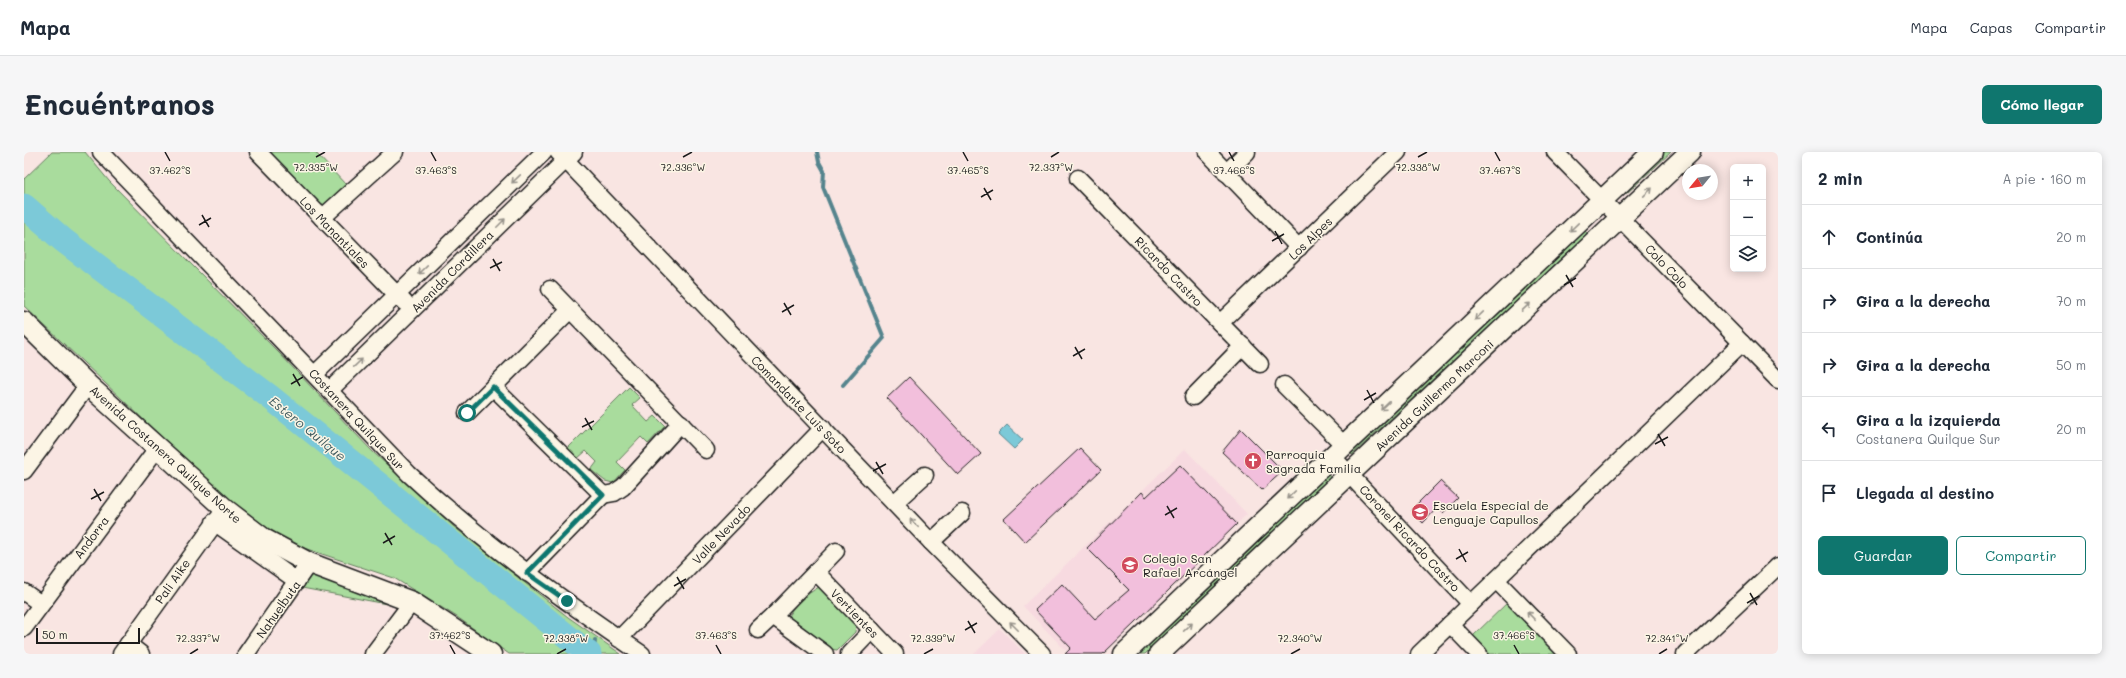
<!DOCTYPE html>
<html lang="es">
<head>
<meta charset="utf-8">
<style>
  body { margin:0; font-family:Mali,sans-serif; background:#f6f6f7; color:#1f2937 }
  .controls { position:absolute; right:12px; top:12px; display:grid; overflow:hidden; border-radius:6px; box-shadow:0 2px 10px #0003 }
  .controls button { width:36px; height:36px; display:grid; place-items:center; padding:0; border:0; border-bottom:1px solid #e0e1e3; background:#fff; color:#1f2937; font:20px sans-serif }
  .compass { position:absolute; left:1658px; top:12px; width:36px; height:36px; border-radius:50%; background:#fff; box-shadow:0 2px 10px #0003; rotate:240deg }
  .scale { position:absolute; left:12px; bottom:10px; width:104px; box-sizing:border-box; padding-left:4px; border:2px solid #1c1c1c; border-top:0; font-size:11px; line-height:14px; white-space:nowrap; color:#1c1c1c; -webkit-text-stroke:3px #fcf5e5; paint-order:stroke }
  .stop { position:absolute; width:12px; height:12px; margin:-9px; border:3px solid #0f766e; border-radius:50%; background:#fff }
  .stop.end { background:#0f766e; border-color:#fff; box-shadow:0 1px 4px #0008 }
  .list { margin:0; padding:0; list-style:none }
  h2 { display:flex; justify-content:space-between; align-items:center; height:52px; margin:0; padding:0 16px; font-size:17px }
  h2 small { font-size:13px; font-weight:400; color:#747a83 }
  .list li { display:grid; grid-template-columns:26px 1fr auto; gap:12px; align-items:center; box-sizing:border-box; height:64px; padding:0 16px; border-top:1px solid #e0e1e3 }
  .list b { display:block; font-size:15px; white-space:nowrap }
  .list p { margin:0; font-size:13px; white-space:nowrap; color:#747a83 }
  .list em { font-size:13px; font-style:normal; color:#747a83 }
  .actions { display:flex; gap:8px; padding:12px 16px }
  .actions a { flex:1; padding:9px 0; border:1px solid #0f766e; border-radius:6px; text-align:center; font-size:14px; color:#0f766e }
  .actions .main { background:#0f766e; color:#fff }
  .icon { flex:none; width:22px; height:22px; fill:none; stroke:currentColor; stroke-width:2; stroke-linecap:round; stroke-linejoin:round }
  .map { position:relative; flex:none; width:1754px; height:502px; overflow:hidden; border-radius:6px }
  header { display:flex; align-items:center; gap:24px; box-sizing:border-box; height:56px; padding:0 20px; background:#fff; border-bottom:1px solid #e0e1e3 }
  header strong { font-size:19px }
  nav { display:flex; gap:22px; margin-inline-start:auto; font-size:14px }
  .intro { display:flex; align-items:center; justify-content:space-between; box-sizing:border-box; height:96px; padding:0 24px }
  h1 { margin:0; font-size:28px }
  .button { padding:10px 18px; border-radius:6px; background:#0f766e; color:#fff; font-size:14px; font-weight:700 }
  main { display:flex; gap:24px; padding:0 24px }
  aside { flex:1; background:#fff; border-radius:6px; box-shadow:0 2px 10px #0003 }
  .map>svg:first-child { display:block }
</style>
</head>
<body>
<header>
<strong>Mapa</strong>
<nav><a>Mapa</a><a>Capas</a><a>Compartir</a></nav>
</header>
<div class="intro"><h1>Encuéntranos</h1><a class="button">Cómo llegar</a></div>
<main>
<div class="map">
<svg width="1754" height="502" viewBox="0 0 1754 502">
  <rect width="100%" height="100%" fill="#f9e5e2"/>
  <filter id="ink" filterUnits="userSpaceOnUse"><feTurbulence type="fractalNoise" baseFrequency=".025" numOctaves="2"/><feDisplacementMap in="SourceGraphic" scale="8" xChannelSelector="R" yChannelSelector="G"/><feConvolveMatrix kernelMatrix="1 2 1 2 8 2 1 2 1" color-interpolation-filters="sRGB"/></filter>
  <g filter="url(#ink)">
    <g fill="#f7dae0">
      <polygon points="1161,297 1223,362 1079,502 1045,502 999,454"/>
      <polygon points="976,477 1001,502 950,502"/>
    </g>
    <g fill="#a9dc9d" stroke="#627c5c">
      <polygon points="28,0 61,0 85,29 256,202 348,299 429,374 544,465 597,502 485,502 433,465 370,426 265,391 201,345 0,154 0,27"/>
      <polygon points="242,0 291,0 323,34 298,59"/>
      <polygon points="1637,0 1647,0 1602,42 1598,37"/>
      <polygon points="1557,75 1564,82 1328,303 1323,297"/>
      <polygon points="605,235 616,246 608,253 624,270 631,264 641,274 624,292 617,285 593,310 601,318 589,331 581,329 567,318 573,310 562,299 553,307 544,296"/>
      <polygon points="1301,319 1307,326 1121,502 1109,502"/>
      <polygon points="287,422 373,454 278,436"/>
      <path d="M795,435L832,474L831,480L813,498L805,497L763,467C767,455 784,441 795,435Z"/>
      <polygon points="1486,448 1538,502 1464,502 1448,485"/>
    </g>
    <polygon fill="#7bc9d8" stroke="#55848d" points="983,273 999,288 990,297 974,282"/>
    <g fill="none" stroke-linecap="round" stroke-linejoin="round">
      <g stroke="#55848d" stroke-width="4">
        <polyline points="793,0 795,10 800,19 799,35 860,186 819,233"/>
        <polyline points="570,502 571,488"/>
      </g>
      <polyline stroke="#7bc9d8" stroke-width="25" points="0,54 39,88 246,245 565,502"/>
    </g>
    <g fill="#f2bfdc" stroke="#1c1c1c">
      <polygon points="885,225 957,302 934,323 863,246"/>
      <polygon points="1217,277 1259,319 1238,338 1198,300"/>
      <polygon points="1056,296 1077,318 1001,390 980,367"/>
      <polygon points="1156,313 1213,372 1079,502 1041,502 1047,496 1011,458 1038,432 1071,467 1105,438 1063,396 1118,340 1122,345"/>
      <polygon points="1416,329 1434,346 1419,361 1413,356 1399,371 1387,358"/>
    </g>
    <g fill="none" stroke-linecap="round" stroke-linejoin="round">
      <defs>
        <g id="minor">
          <path d="M77,0L385,322C457,389 537,447 618,502"/>
          <polyline points="234,0 381,151"/>
          <polyline points="534,0 907,390 1018,502"/>
          <polyline points="1183,0 1275,96"/>
          <polyline points="1531,0 1754,228"/>
          <polyline points="1202,21 1223,0"/>
          <polyline points="1054,26 1236,212"/>
          <polyline points="298,66 371,0"/>
          <polyline points="526,137 682,298"/>
          <polyline points="1196,171 1374,0"/>
          <polyline points="291,222 520,0"/>
          <polyline points="1260,233 1320,293"/>
          <polyline points="469,235 579,343 503,421"/>
          <polyline points="306,238 550,0"/>
          <polyline points="1169,245 1219,194"/>
          <polyline points="443,261 546,158"/>
          <polyline points="1308,304 1447,452"/>
          <polyline points="0,319 64,233"/>
          <polyline points="579,343 590,341 599,335 657,271"/>
          <polyline points="870,351 901,323"/>
          <polyline points="190,370 273,429"/>
          <polyline points="907,390 938,361"/>
          <polyline points="792,420 871,502"/>
          <polyline points="1472,428 1544,502"/>
          <polyline points="0,440 17,452"/>
          <polyline points="1426,472 1455,502"/>
          <polyline points="0,476 134,295"/>
          <polyline points="734,478 749,464"/>
          <polyline points="595,487 799,276"/>
          <polyline points="104,492 117,502"/>
          <polyline points="97,502 201,357"/>
          <polyline points="222,502 285,411"/>
          <polyline points="349,502 388,450"/>
          <polyline points="801,502 749,464 812,399"/>
          <polyline points="825,502 848,478"/>
          <polyline points="1395,502 1718,191"/>
          <polyline points="1661,502 1754,414"/>
        </g>
        <g id="major">
          <polyline points="0,170 64,233 156,316 201,357 240,387 285,411 388,450 467,502"/>
          <polyline points="1100,502 1629,0"/>
          <polyline points="1135,502 1666,0"/>
        </g>
      </defs>
      <use href="#minor" stroke="#1c1c1c" stroke-width="19"/>
      <use href="#major" stroke="#1c1c1c" stroke-width="23"/>
      <use href="#minor" stroke="#fcf5e5" stroke-width="16"/>
      <use href="#major" stroke="#fcf5e5" stroke-width="20"/>
    </g>
    <defs><path id="oneway-shaft" d="M-6 0H5M1.5-3L5.5 0L1.5 3" fill="none" stroke-width="1.6" stroke-linecap="round" stroke-linejoin="round"/></defs>
    <g stroke="#97938b">
      <use href="#oneway-shaft" transform="translate(492 27) rotate(136)"/>
      <use href="#oneway-shaft" transform="translate(1624 40) rotate(-44)"/>
      <use href="#oneway-shaft" transform="translate(477 71) rotate(-45)"/>
      <use href="#oneway-shaft" transform="translate(1550 75) rotate(136)"/>
      <use href="#oneway-shaft" transform="translate(399 118) rotate(136)"/>
      <use href="#oneway-shaft" transform="translate(1502 155) rotate(-43)"/>
      <use href="#oneway-shaft" transform="translate(1455 164) rotate(136)"/>
      <use href="#oneway-shaft" transform="translate(334 211) rotate(-44)"/>
      <use href="#oneway-shaft" transform="translate(1361 254) rotate(136)"/>
      <use href="#oneway-shaft" transform="translate(1267 343) rotate(136)"/>
      <use href="#oneway-shaft" transform="translate(890 371) rotate(-134)"/>
      <use href="#oneway-shaft" transform="translate(1507 464) rotate(-134)"/>
      <use href="#oneway-shaft" transform="translate(990 474) rotate(-135)"/>
      <use href="#oneway-shaft" transform="translate(1164 475) rotate(-43)"/>
    </g>
  </g>
  <g fill="none" stroke-linecap="round" stroke-linejoin="round" filter="url(#ink)">
    <polyline stroke="#0f766e" stroke-width="5" points="443,261 469,235 579,343 503,421 543,449"/>
  </g>
  <path fill="none" stroke="#1c1c1c" stroke-width="1.5" d="M141,0L146,9M407,0L412,9M939,0L944,9M1205,0L1210,9M1471,0L1476,9M292,5L301,0M659,5L668,0M1027,5L1035,0M1394,5L1403,0M960,36L967,48M957,45L969,38M178,63L185,75M175,73L187,66M1251,79L1258,92M1248,89L1260,82M469,107L476,119M466,116L478,110M1542,123L1549,135M1540,133L1552,126M760,151L767,163M758,160L770,153M1051,195L1058,207M1049,204L1061,197M269,222L276,234M267,232L279,225M1343,238L1350,251M1340,248L1352,241M561,266L568,278M558,275L570,269M1634,282L1641,294M1631,292L1644,285M852,310L859,322M849,319L862,312M70,337L77,349M67,347L80,340M1143,354L1150,366M1141,363L1153,356M361,381L368,393M359,391L371,384M1435,397L1442,410M1432,407L1444,400M653,425L660,437M650,434L662,427M1726,441L1733,453M1723,451L1735,444M944,469L951,481M941,478L953,471M426,493L431,502M692,493L697,502M1490,493L1495,502M166,502L174,497M533,502L542,497M900,502L909,497M1267,502L1276,497M1635,502L1643,497"/>
  <defs>
    <symbol id="church-disc" viewBox="-11 -11 22 22"><circle r="9.5" fill="#d1495b" stroke="#fcf5e5"/><path d="M-1.2-6h2.4v3.5h3.3v2.4h-3.3V6h-2.4V-.1h-3.3v-2.4h3.3Z" fill="#fff"/></symbol>
    <symbol id="school-disc" viewBox="-11 -11 22 22"><circle r="9.5" fill="#d1495b" stroke="#fcf5e5"/><path d="M0-5L7-2L0 1L-7-2ZM-4 1L0 2.5L4 1V4Q0 6-4 4Z" fill="#fff"/></symbol>
  </defs>
  <g fill-rule="evenodd">
    <use href="#church-disc" x="1219" y="299" width="20" height="20"/>
    <use href="#school-disc" x="1386" y="350" width="20" height="20"/>
    <use href="#school-disc" x="1096" y="403" width="20" height="20"/>
  </g>
  <g text-anchor="middle" dominant-baseline="central" stroke-width="3" stroke-linejoin="round" paint-order="stroke">
    <g font-size="12" fill="#1c1c1c" stroke="#fcf5e5">
      <text transform="translate(311 80) rotate(46)">Los Manantiales</text>
      <text transform="translate(1286 86) rotate(-44)">Los Alpes</text>
      <text transform="translate(1643 114) rotate(46)">Colo Colo</text>
      <text transform="translate(428 119) rotate(-45)">Avenida Cordillera</text>
      <text transform="translate(1145 119) rotate(46)">Ricardo Castro</text>
      <text transform="translate(1410 243) rotate(-43)">Avenida Guillermo Marconi</text>
      <text transform="translate(775 252) rotate(46)">Comandante Luis Soto</text>
      <text transform="translate(333 267) rotate(47)">Costanera Quilque Sur</text>
      <text transform="translate(142 302) rotate(42)">Avenida Costanera Quilque Norte</text>
      <text transform="translate(697 382) rotate(-46)">Valle Nevado</text>
      <text transform="translate(67 385) rotate(-53)">Andorra</text>
      <text transform="translate(1386 386) rotate(47)">Coronel Ricardo Castro</text>
      <text transform="translate(148 429) rotate(-55)">Pali Aike</text>
      <text transform="translate(254 457) rotate(-55)">Nahuelbuta</text>
      <text transform="translate(831 461) rotate(46)">Vertientes</text>
    </g>
    <g font-size="12" fill="#1c1c1c" stroke="#fcf5e5" text-anchor="start">
      <text x="1242" y="302">Parroquia<tspan x="1242" dy="14">Sagrada Familia</tspan></text>
      <text x="1409" y="353">Escuela Especial de<tspan x="1409" dy="14">Lenguaje Capullos</tspan></text>
      <text x="1119" y="406">Colegio San<tspan x="1119" dy="14">Rafael Arcángel</tspan></text>
    </g>
    <g font-size="13" font-style="italic" fill="#3d595e" stroke="#fcf5e5">
      <text transform="translate(284 276) rotate(39)">Estero Quilque</text>
    </g>
  </g>
  <g font-size="10" text-anchor="middle" fill="#1c1c1c" stroke="#fcf5e5" stroke-width="3" stroke-linejoin="round" paint-order="stroke">
    <text x="292" y="19">72.335°W</text>
    <text x="659" y="19">72.336°W</text>
    <text x="1027" y="19">72.337°W</text>
    <text x="1394" y="19">72.338°W</text>
    <text x="146" y="22">37.462°S</text>
    <text x="944" y="22">37.465°S</text>
    <text x="1210" y="22">37.466°S</text>
    <text x="1476" y="22">37.467°S</text>
    <text x="412" y="22">37.463°S</text>
    <text x="426" y="487">37.462°S</text>
    <text x="692" y="487">37.463°S</text>
    <text x="1490" y="487">37.466°S</text>
    <text x="174" y="490">72.337°W</text>
    <text x="542" y="490">72.338°W</text>
    <text x="909" y="490">72.339°W</text>
    <text x="1276" y="490">72.340°W</text>
    <text x="1643" y="490">72.341°W</text>
  </g>
</svg>
<div class="controls">
<button>+</button>
<button>−</button>
<button><svg class="icon" aria-label="layers" viewBox="0 0 24 24"><path d="M12 4l9 5-9 5-9-5zM3 14l9 5 9-5"/></svg></button>
</div>
<svg class="compass" viewBox="-18 -18 36 36"><path d="M0-13l5 13h-10z" fill="#e53935"/><path d="M0 13l5-13h-10z" fill="#747a83"/></svg>
<div class="scale">50 m</div>
<div class="stop" style="left:443px;top:261px"></div>
<div class="stop end" style="left:543px;top:449px"></div>
</div>
<aside>
<h2>2 min<small>A pie · 160 m</small></h2>
<ul class="list">
<li><svg class="icon" aria-label="ahead" viewBox="0 0 24 24"><path d="M12 20V5M6 11l6-6 6 6"/></svg><div><b>Continúa</b></div><em>20 m</em></li>
<li><svg class="icon" aria-label="right" viewBox="0 0 24 24"><path d="M7 20v-9h11M14 6l5 5-5 5"/></svg><div><b>Gira a la derecha</b></div><em>70 m</em></li>
<li><svg class="icon" aria-label="right" viewBox="0 0 24 24"><path d="M7 20v-9h11M14 6l5 5-5 5"/></svg><div><b>Gira a la derecha</b></div><em>50 m</em></li>
<li><svg class="icon" aria-label="left" viewBox="0 0 24 24"><path d="M17 20v-9H6M10 6l-5 5 5 5"/></svg><div><b>Gira a la izquierda</b><p>Costanera Quilque Sur</p></div><em>20 m</em></li>
<li><svg class="icon" aria-label="arrive" viewBox="0 0 24 24"><path d="M6 21V4h12l-3 4 3 4H6"/></svg><div><b>Llegada al destino</b></div></li>
</ul>
<div class="actions"><a class="main">Guardar</a><a>Compartir</a></div>
</aside>
</main>
</body>
</html>
